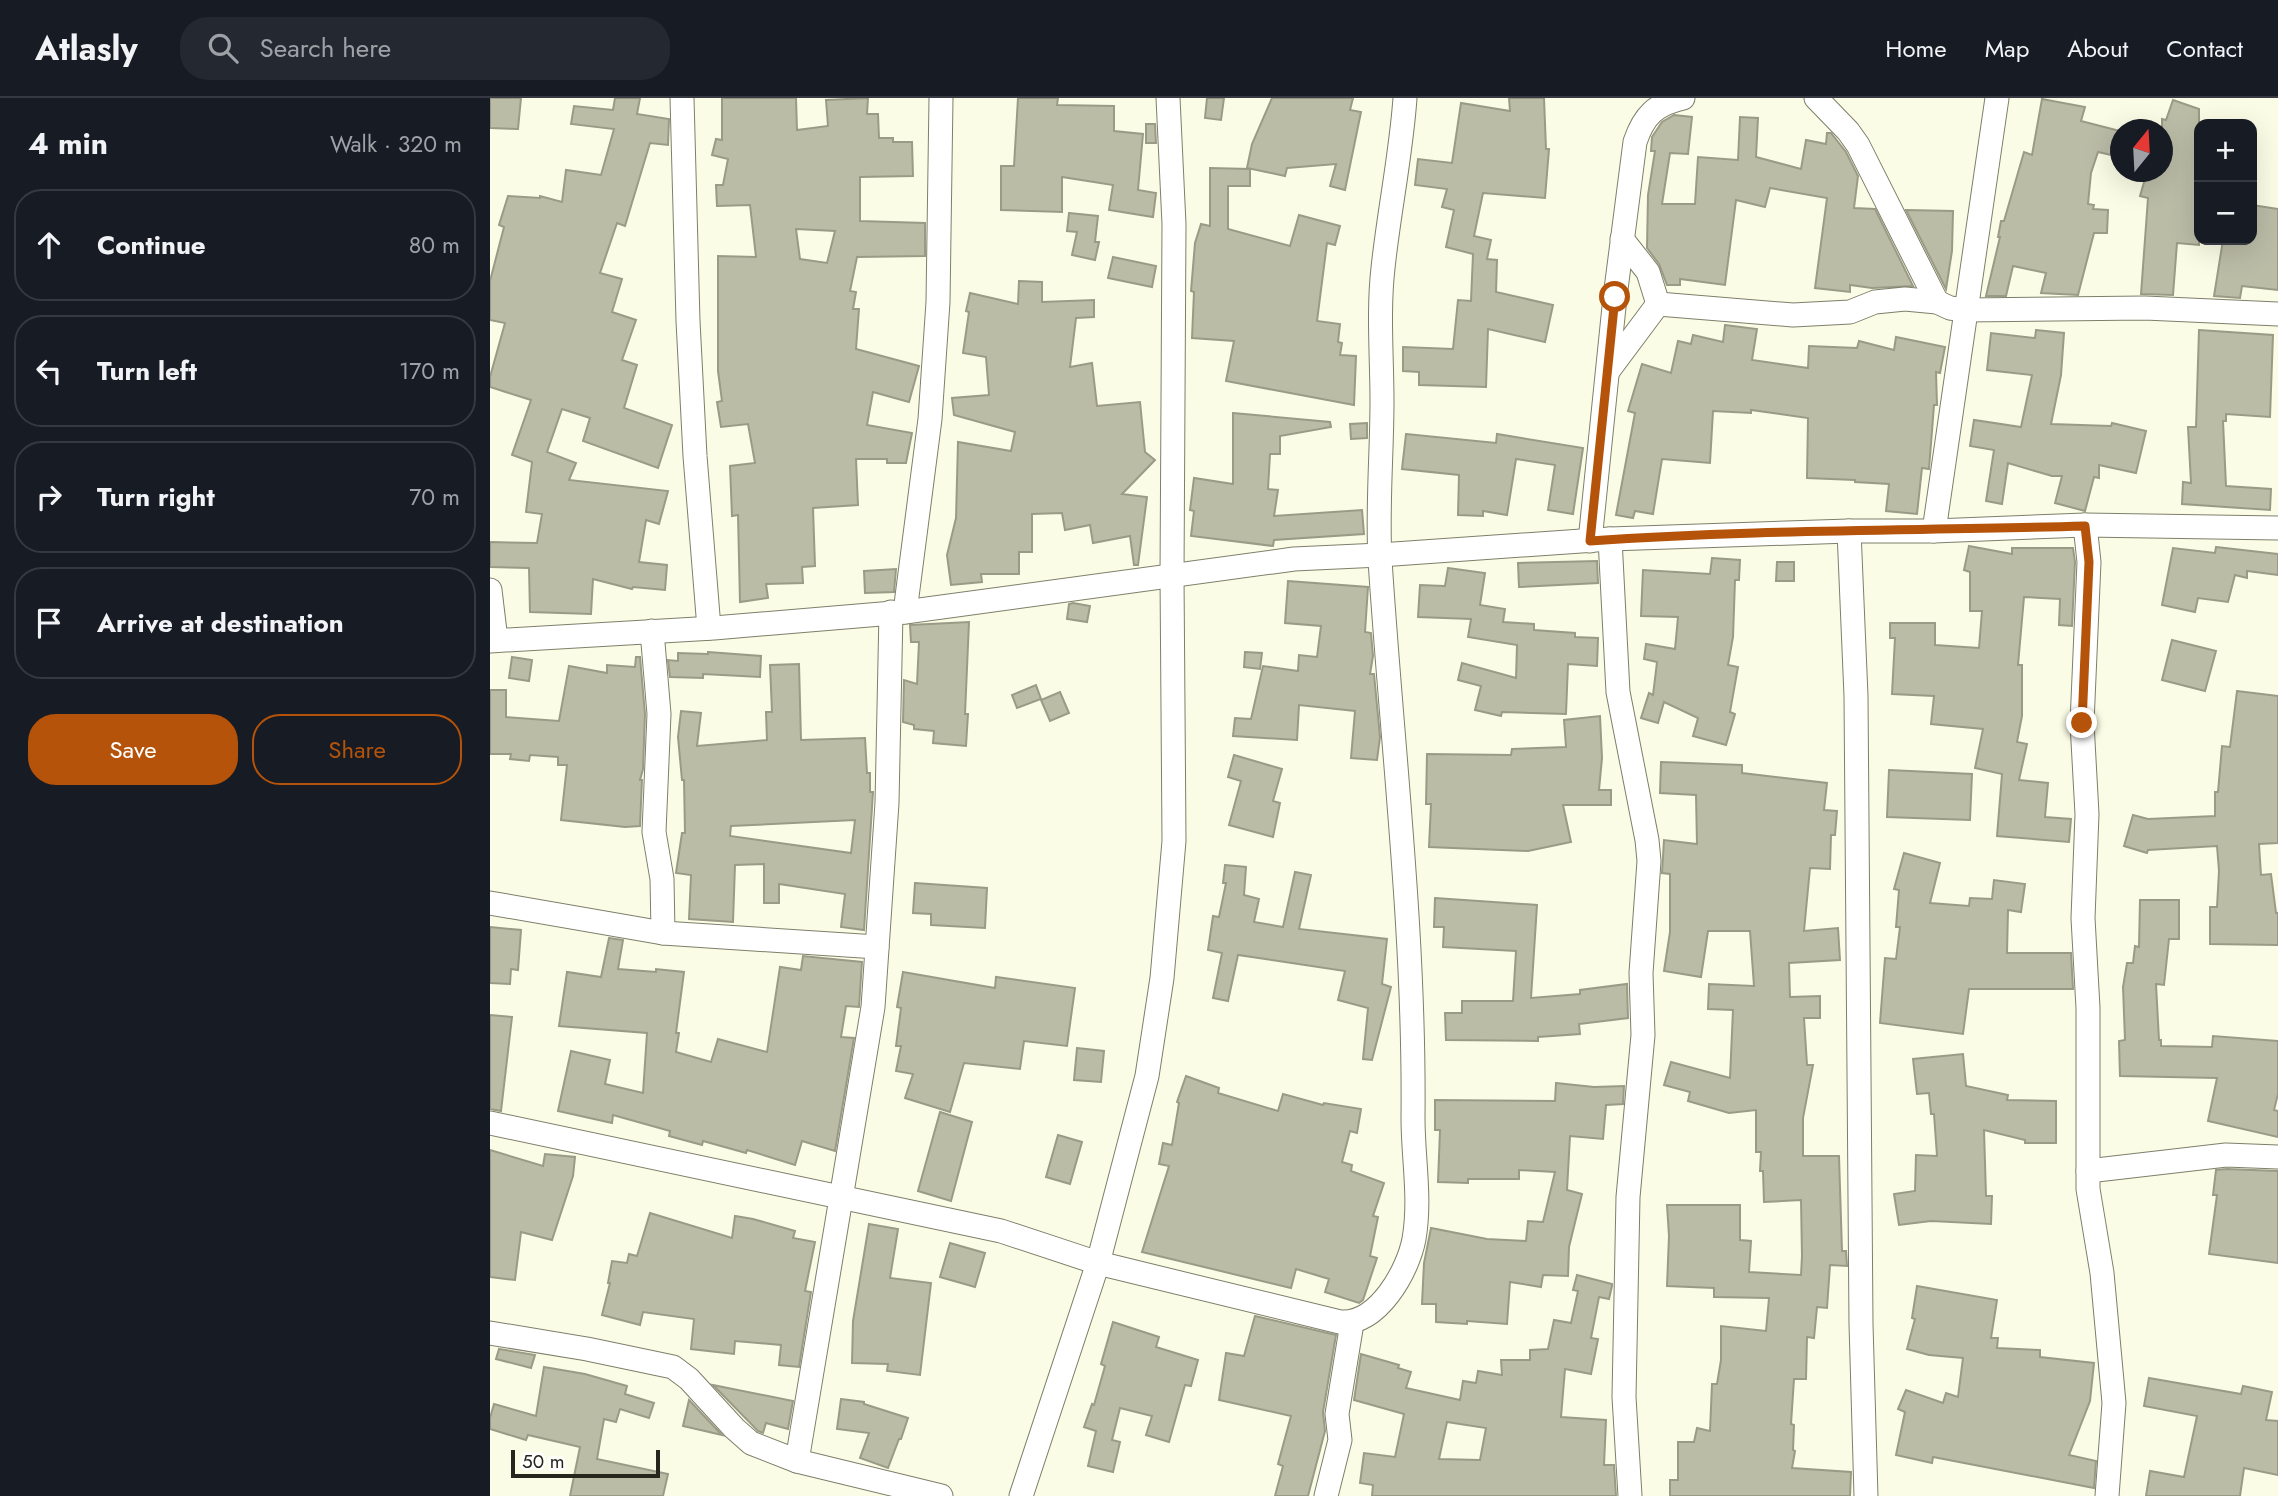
<!DOCTYPE html>
<html lang="en">
<head>
<meta charset="utf-8">
<style>
  body { margin:0; font-family:Jost,sans-serif; background:#242831; color:#f1f3f6 }
  .controls { position:absolute; right:21px; top:21px; display:grid; overflow:hidden; border-radius:14px; box-shadow:0 7px 28px #0002 }
  .controls button { width:63px; height:63px; display:grid; place-items:center; padding:0; border:0; border-bottom:2px solid #363941; background:#171b24; color:#f1f3f6; font:35px sans-serif }
  .compass { position:absolute; left:1620px; top:21px; width:63px; height:63px; border-radius:50%; background:#171b24; box-shadow:0 7px 28px #0002; rotate:18deg }
  .scale { position:absolute; left:21px; bottom:18px; width:149px; box-sizing:border-box; padding-left:7px; border:4px solid #26261d; border-top:0; font-size:19px; line-height:24px; white-space:nowrap; color:#26261d; -webkit-text-stroke:5px #fff; paint-order:stroke }
  .stop { position:absolute; width:21px; height:21px; margin:-16px; border:5px solid #b45309; border-radius:50%; background:#fff }
  .stop.end { background:#b45309; border-color:#fff; box-shadow:0 2px 7px #0008 }
  .list { margin:0; padding:0; list-style:none }
  h2 { display:flex; justify-content:space-between; align-items:center; height:91px; margin:0; padding:0 28px; font-size:30px }
  h2 small { font-size:23px; font-weight:400; color:#9ea1a6 }
  .list li { display:grid; grid-template-columns:46px 1fr auto; gap:21px; align-items:center; box-sizing:border-box; height:112px; margin:0 14px 14px; padding:0 14px; border:2px solid #363941; border-radius:28px }
  .list b { display:block; font-size:26px; white-space:nowrap }
  .list em { font-size:23px; font-style:normal; color:#9ea1a6 }
  .actions { display:flex; gap:14px; padding:21px 28px }
  .actions a { flex:1; padding:16px 0; border:2px solid #b45309; border-radius:28px; text-align:center; font-size:24px; color:#b45309 }
  .actions .main { background:#b45309; color:#fff }
  .icon { flex:none; width:38px; height:38px; fill:none; stroke:currentColor; stroke-width:2; stroke-linecap:round; stroke-linejoin:round }
  .map { position:relative; flex:none; width:1788px; height:1398px; overflow:hidden }
  header { display:flex; align-items:center; gap:42px; box-sizing:border-box; height:98px; padding:0 35px; background:#171b24; border-bottom:2px solid #363941 }
  header strong { font-size:33px }
  nav { display:flex; gap:38px; margin-inline-start:auto; font-size:24px }
  .search { width:490px; height:63px; background:#242831; display:flex; align-items:center; gap:18px; box-sizing:border-box; padding:0 24px; border-radius:28px; color:#9ea1a6; font-size:26px }
  main { display:flex }
  aside { flex:1; background:#171b24 }
  .map>svg:first-child { display:block }
</style>
</head>
<body>
<header>
<strong>Atlasly</strong>
<div class="search"><svg class="icon" aria-label="search" viewBox="0 0 24 24"><circle cx="10" cy="10" r="6"/><path d="M15 15l6 6"/></svg>Search here</div>
<nav><a>Home</a><a>Map</a><a>About</a><a>Contact</a></nav>
</header>
<main>
<aside>
<h2>4 min<small>Walk · 320 m</small></h2>
<ul class="list">
<li><svg class="icon" aria-label="ahead" viewBox="0 0 24 24"><path d="M12 20V5M6 11l6-6 6 6"/></svg><div><b>Continue</b></div><em>80 m</em></li>
<li><svg class="icon" aria-label="left" viewBox="0 0 24 24"><path d="M17 20v-9H6M10 6l-5 5 5 5"/></svg><div><b>Turn left</b></div><em>170 m</em></li>
<li><svg class="icon" aria-label="right" viewBox="0 0 24 24"><path d="M7 20v-9h11M14 6l5 5-5 5"/></svg><div><b>Turn right</b></div><em>70 m</em></li>
<li><svg class="icon" aria-label="arrive" viewBox="0 0 24 24"><path d="M6 21V4h12l-3 4 3 4H6"/></svg><div><b>Arrive at destination</b></div></li>
</ul>
<div class="actions"><a class="main">Save</a><a>Share</a></div>
</aside>
<div class="map">
<svg width="1788" height="1398" viewBox="0 0 1788 1398">
  <rect width="100%" height="100%" fill="#fbfce5"/>
  <g fill="#bbbca6" stroke="#9a9b86" stroke-width="2" fill-rule="evenodd">
    <polygon points="0,0 31,0 28,31 0,30"/>
    <polygon points="125,0 150,0 147,16 179,21 178,47 160,45 135,128 127,125 110,175 132,181 122,214 146,222 132,262 147,267 134,310 182,327 168,370 93,343 100,320 72,311 57,354 86,365 79,382 178,393 169,426 156,422 149,464 177,467 175,492 143,489 142,491 103,481 101,516 40,514 39,470 0,469 0,444 47,445 52,416 36,414 42,364 22,357 41,302 0,289 0,279 15,225 0,222 0,183 14,129 9,127 18,98 50,100 50,98 72,104 76,72 111,77 124,31 81,26 84,8 123,12"/>
    <path d="M232,0H306L307,32L338,28L336,2L378,0L377,16H388L389,40H403V44H422L423,78L370,79V123L435,125V158L367,159L360,193L366,194L363,211H369L366,251L429,268L419,304L383,294L377,327L422,335L416,365H397V361H366L368,407L323,410L325,468L312,469L313,485L276,486L278,500L250,504L248,417L242,418L240,368L265,365L258,326L231,329L227,304L232,303L228,273V158L266,159L260,107L227,108L226,87H233L238,61L222,57L226,41L232,42ZM306,131L345,133L337,165L310,161Z"/>
    <polygon points="528,0 568,0 567,7 624,8 624,33 653,36 648,92 666,95 663,119 619,112 623,87 572,79 572,114 511,112 511,68 524,68"/>
    <polygon points="717,0 734,0 731,22 715,20"/>
    <polygon points="782,0 863,0 860,12 871,14 855,92 840,88 846,66 797,70 795,78 757,70 762,46"/>
    <polygon points="1019,0 1054,0 1056,51 1059,51 1055,100 993,95 984,138 1001,142 997,161 1007,162 1006,194 1063,207 1055,244 998,231 996,289 929,287 929,274 913,273 913,249 963,251 968,202 981,203 983,156 956,149 964,112 952,109 957,91 925,87 928,61 962,65 971,5 1020,13"/>
    <polygon points="1552,1 1595,9 1591,23 1630,33 1630,59 1608,54 1601,75 1598,106 1604,107 1603,111 1618,112 1617,135 1604,135 1588,197 1551,195 1556,175 1523,168 1516,198 1496,198 1510,139 1508,139 1511,123 1514,123 1534,54 1542,57"/>
    <polygon points="1683,2 1709,11 1709,147 1687,145 1683,197 1651,196 1658,100 1650,98 1657,74 1672,74 1672,21 1676,22"/>
    <polygon points="1184,17 1202,19 1198,56 1180,55 1172,106 1205,106 1208,59 1248,62 1250,19 1268,20 1266,59 1311,71 1316,42 1336,46 1337,35 1341,35 1356,54 1368,78 1364,110 1385,111 1423,188 1382,190 1360,187 1360,194 1325,190 1337,100 1280,90 1275,109 1246,102 1235,187 1190,181 1190,187 1177,187 1169,166 1157,150 1158,97 1165,53 1161,53 1162,39 1172,24"/>
    <polygon points="656,26 665,26 666,45 656,45"/>
    <polygon points="720,70 760,71 760,88 738,88 738,131 800,148 809,117 850,128 845,147 837,145 827,223 850,226 848,244 852,245 850,257 866,258 864,307 736,283 744,243 702,240 704,194 701,193 705,145 711,126 720,128"/>
    <polygon points="1762,107 1788,111 1788,192 1752,188 1750,200 1724,198 1733,142 1762,142"/>
    <polygon points="1416,112 1463,113 1462,153 1456,191"/>
    <polygon points="579,115 608,118 605,144 609,144 605,162 582,157 587,134 577,133"/>
    <polygon points="623,159 666,168 662,189 618,180"/>
    <polygon points="529,183 552,184 552,204 604,202 604,219 586,220 580,269 602,265 607,308 650,304 655,354 665,362 632,396 657,399 648,467 644,467 640,438 603,445 600,427 575,432 572,415 542,416 542,454 529,454 529,476 491,476 492,484 461,487 457,457 466,420 468,344 521,353 525,334 464,317 462,300 499,297 496,259 473,255 479,214 476,213 480,195 528,206"/>
    <polygon points="1235,227 1267,231 1262,262 1318,270 1319,248 1367,250 1369,243 1404,252 1406,239 1455,249 1450,275 1446,274 1447,307 1444,307 1439,371 1432,370 1427,416 1396,413 1399,386 1365,384 1365,382 1317,380 1318,320 1261,312 1261,315 1223,313 1220,365 1172,361 1163,416 1145,413 1143,420 1126,417 1145,315 1138,313 1152,266 1181,275 1188,243 1201,246 1203,237 1233,244"/>
    <polygon points="1546,232 1574,235 1571,277 1561,326 1621,328 1622,325 1656,333 1646,375 1609,367 1609,380 1604,379 1595,413 1565,405 1572,378 1562,378 1518,365 1512,406 1496,403 1504,352 1480,348 1484,322 1531,329 1542,277 1497,272 1501,235 1545,240"/>
    <polygon points="1709,232 1783,237 1780,319 1736,316 1736,323 1733,323 1736,388 1781,391 1780,412 1692,406 1693,384 1701,385 1698,329 1706,329"/>
    <polygon points="743,315 840,324 841,329 790,338 790,356 780,356 778,391 788,392 784,418 872,412 874,436 784,442 783,448 701,438 704,413 700,412 704,380 743,386"/>
    <polygon points="877,325 877,340 861,341 860,326"/>
    <polygon points="916,336 1006,345 1007,336 1093,350 1083,416 1058,412 1065,367 1026,361 1017,417 993,413 993,418 968,417 969,377 912,371"/>
    <polygon points="1479,448 1522,456 1522,450 1583,450 1585,464 1582,528 1569,527 1570,501 1534,499 1528,567 1532,567 1532,618 1527,644 1537,646 1529,682 1558,685 1555,719 1581,721 1579,744 1507,738 1512,676 1485,670 1493,631 1441,626 1444,598 1402,596 1405,540 1400,540 1400,525 1445,525 1445,547 1489,550 1492,513 1480,513 1480,474 1474,472"/>
    <polygon points="1726,449 1788,456 1788,477 1757,473 1757,480 1745,477 1738,504 1708,500 1705,514 1672,507 1683,450 1725,455"/>
    <polygon points="1222,460 1250,462 1249,482 1245,482 1243,539 1238,567 1248,569 1240,614 1245,616 1236,647 1203,638 1208,620 1174,604 1168,625 1151,620 1159,595 1163,597 1167,564 1154,561 1156,546 1185,551 1188,519 1151,518 1153,472 1220,476"/>
    <polygon points="1107,463 1108,485 1029,489 1028,465"/>
    <polygon points="1287,464 1304,464 1304,483 1286,483"/>
    <polygon points="958,470 995,475 990,507 1015,511 1013,524 1044,526 1044,532 1085,535 1085,539 1108,540 1107,568 1078,566 1076,616 1012,614 1011,618 985,612 991,588 968,582 972,565 1026,580 1027,547 978,539 981,521 928,519 930,487 955,488"/>
    <polygon points="406,471 404,494 375,495 374,473"/>
    <polygon points="798,483 878,489 875,534 881,535 883,558 880,576 884,576 890,639 887,662 861,660 865,613 809,607 807,642 743,638 745,620 761,621 773,568 808,573 809,557 827,559 831,528 795,525"/>
    <polygon points="583,505 600,508 597,524 577,521 579,506"/>
    <polygon points="479,524 475,616 478,616 476,648 443,645 444,633 424,631 424,627 413,624 414,582 427,586 429,544 421,544 420,527"/>
    <polygon points="1682,542 1726,553 1715,593 1672,582"/>
    <polygon points="218,554 271,558 270,579 213,576 213,580 180,579 178,562 188,563 188,555 218,556"/>
    <polygon points="755,554 772,555 770,571 754,569"/>
    <polygon points="22,559 42,562 39,583 19,580"/>
    <polygon points="146,559 150,559 155,616 153,671 150,682 152,682 150,728 135,729 71,722 77,667 68,667 68,659 40,657 39,663 20,661 21,656 0,656 0,592 16,592 16,619 69,623 79,568 117,575 117,567 145,569"/>
    <path d="M309,566L311,642L375,640L377,675H380V694H383L374,832L351,829L355,796L289,786V805H274V766L245,767L243,824L199,821L201,777L186,775L192,735H195L194,682H192L188,639L191,613L211,615L207,648L277,642L276,614H282L280,567ZM365,722L361,755L240,738L241,728Z"/>
    <polygon points="546,587 551,601 527,610 522,597"/>
    <polygon points="1747,593 1788,598 1788,745 1769,746 1771,777 1781,776 1786,815 1788,815 1788,847 1720,846 1720,809 1727,809 1729,773 1727,748 1658,752 1657,755 1634,748 1643,717 1658,721 1725,718 1725,694 1728,694 1732,648 1740,649"/>
    <polygon points="570,594 579,615 560,623 551,602"/>
    <polygon points="1110,618 1112,660 1109,692 1121,692 1121,707 1073,707 1081,744 1038,753 939,749 941,706 936,706 937,656 1021,657 1022,651 1076,649 1074,622"/>
    <polygon points="744,657 792,671 783,703 790,705 783,739 739,727 751,683 738,679"/>
    <polygon points="1171,664 1252,667 1252,675 1337,685 1334,712 1347,713 1345,737 1341,737 1340,771 1320,770 1314,833 1348,830 1350,862 1299,865 1300,899 1330,898 1330,920 1314,920 1317,967 1323,967 1313,1020 1313,1058 1349,1058 1352,1153 1356,1153 1357,1168 1340,1167 1337,1210 1327,1209 1324,1240 1317,1239 1316,1281 1304,1281 1301,1326 1304,1327 1303,1352 1305,1353 1302,1370 1361,1374 1360,1398 1180,1398 1180,1382 1188,1382 1188,1344 1204,1344 1207,1330 1220,1333 1222,1286 1227,1286 1231,1262 1231,1228 1276,1233 1279,1200 1224,1199 1224,1190 1177,1188 1179,1138 1177,1107 1250,1107 1250,1142 1261,1143 1259,1174 1311,1177 1312,1158 1311,1102 1274,1104 1273,1073 1270,1073 1271,1054 1266,1054 1266,1012 1239,1015 1198,1003 1200,994 1174,987 1181,964 1240,980 1243,912 1218,911 1219,886 1264,888 1260,833 1218,833 1211,879 1174,873 1180,834 1180,776 1172,775 1174,742 1207,746 1206,697 1170,695"/>
    <polygon points="1399,672 1482,676 1480,722 1397,719"/>
    <polygon points="1414,755 1450,765 1440,805 1479,808 1480,800 1502,801 1504,782 1535,786 1531,814 1518,812 1517,855 1581,855 1583,891 1479,891 1473,936 1390,925 1395,860 1406,861 1410,829 1406,829 1409,792 1404,791"/>
    <polygon points="735,767 756,769 754,797 769,801 764,824 793,829 805,774 821,777 809,831 897,841 892,886 901,889 882,962 873,961 878,910 848,902 855,873 748,857 738,903 723,900 732,855 718,852 723,818 729,819 736,785 733,785"/>
    <polygon points="425,785 497,790 495,830 441,827 441,816 423,815"/>
    <polygon points="945,800 1047,807 1041,900 1090,896 1090,892 1137,886 1138,920 1089,926 1090,936 1048,939 1048,943 956,942 955,915 972,915 972,903 1023,903 1026,853 953,849 954,829 944,829"/>
    <polygon points="1650,802 1689,802 1689,841 1679,841 1674,887 1666,886 1669,942 1671,942 1671,948 1722,949 1723,938 1788,943 1788,996 1784,1012 1788,1013 1788,1039 1718,1023 1727,980 1630,978 1629,943 1635,942 1633,889 1637,865 1643,865 1645,848 1649,849"/>
    <polygon points="0,829 31,832 28,872 21,871 20,886 0,885"/>
    <polygon points="119,840 133,842 128,871 166,874 166,871 194,874 186,935 189,935 186,954 221,964 228,941 277,954 290,869 311,872 313,858 372,864 369,909 356,908 351,939 364,940 345,1053 312,1043 305,1067 257,1052 256,1055 213,1043 212,1047 179,1038 180,1033 123,1017 122,1025 68,1013 81,953 120,962 115,986 153,995 157,935 69,928 77,874 111,879"/>
    <polygon points="413,874 505,890 506,879 585,890 577,948 534,943 530,971 474,965 460,1014 415,1000 423,976 406,973 411,948 406,948 411,910 407,909"/>
    <polygon points="0,917 22,919 11,1013 0,1011"/>
    <polygon points="587,950 614,953 611,984 584,982"/>
    <polygon points="1473,956 1476,988 1518,997 1517,1002 1566,1003 1566,1045 1535,1045 1535,1042 1494,1032 1496,1098 1502,1098 1501,1126 1441,1123 1409,1127 1404,1096 1425,1093 1426,1057 1447,1058 1444,1016 1441,1016 1439,995 1427,996 1423,961"/>
    <polygon points="696,978 729,990 728,995 788,1013 793,996 833,1007 834,1005 871,1011 867,1035 860,1033 852,1064 862,1067 861,1073 894,1085 883,1118 888,1119 880,1158 887,1160 873,1202 869,1205 835,1194 839,1181 806,1171 801,1190 652,1154 679,1068 669,1066 673,1045 682,1047 689,1005 687,1004"/>
    <polygon points="1066,985 1104,989 1134,988 1133,1006 1116,1007 1113,1041 1080,1038 1077,1092 1092,1096 1079,1149 1078,1178 1053,1177 1051,1189 1020,1184 1017,1226 977,1223 977,1226 946,1224 946,1206 932,1206 934,1165 941,1130 997,1141 1036,1143 1038,1123 1053,1124 1065,1074 1029,1072 1029,1081 978,1081 978,1085 948,1084 950,1032 945,1032 945,1002 1065,1003"/>
    <polygon points="450,1014 482,1024 461,1103 428,1093"/>
    <polygon points="568,1037 592,1044 580,1086 556,1079"/>
    <polygon points="0,1052 53,1068 55,1056 85,1059 83,1078 62,1142 31,1134 25,1182 0,1179"/>
    <polygon points="1737,1071 1788,1073 1788,1165 1719,1156 1727,1097 1723,1097 1726,1072"/>
    <polygon points="160,1115 242,1140 245,1118 263,1121 305,1133 303,1140 325,1144 315,1193 321,1194 309,1269 289,1267 291,1247 245,1243 244,1256 201,1251 204,1221 153,1214 150,1227 112,1217 120,1185 118,1185 122,1163 137,1165 139,1156 147,1158"/>
    <polygon points="379,1126 408,1131 400,1180 441,1185 430,1277 397,1273 398,1266 362,1265 363,1223"/>
    <polygon points="460,1145 495,1155 485,1189 450,1179"/>
    <path d="M1087,1177L1122,1186V1188L1119,1201L1109,1199L1101,1240L1108,1241L1101,1276L1075,1271L1071,1319L1116,1322L1114,1367H1124L1126,1398H882L883,1387L870,1385L874,1355L905,1359L914,1316L864,1302L871,1256L909,1267L908,1270L921,1274L916,1290L970,1302L973,1283L986,1285L988,1273L1012,1277L1011,1262H1040V1252L1058,1251L1064,1222L1081,1225L1088,1193L1083,1192ZM957,1324L996,1330L990,1362L949,1361Z"/>
    <polygon points="1427,1188 1507,1202 1501,1240 1508,1240 1507,1250 1550,1252 1550,1259 1604,1265 1600,1303 1579,1357 1606,1363 1604,1390 1443,1359 1442,1365 1406,1357 1415,1314 1408,1311 1416,1292 1453,1305 1456,1295 1468,1299 1473,1260 1439,1257 1417,1251 1425,1221 1422,1220"/>
    <polygon points="765,1218 846,1237 833,1314 835,1333 818,1398 785,1398 793,1368 788,1366 801,1318 729,1302 736,1255 754,1258"/>
    <polygon points="623,1224 669,1239 666,1249 708,1262 701,1288 695,1287 679,1344 656,1337 662,1318 630,1310 622,1342 630,1344 623,1374 598,1368 606,1333 594,1329 602,1306 604,1307 615,1268 611,1266"/>
    <polygon points="9,1251 45,1257 41,1270 6,1261"/>
    <polygon points="54,1269 95,1276 137,1288 135,1296 164,1305 159,1320 130,1311 126,1324 114,1321 107,1361 178,1376 173,1398 80,1398 90,1349 38,1337 36,1342 0,1331 0,1320 4,1306 46,1318"/>
    <polygon points="1659,1280 1751,1296 1753,1288 1782,1294 1776,1322 1788,1323 1788,1377 1754,1370 1750,1398 1656,1398 1660,1373 1694,1379 1707,1318 1654,1308"/>
    <polygon points="223,1287 303,1303 298,1331 276,1325 273,1335 268,1333"/>
    <polygon points="351,1301 374,1304 374,1306 418,1320 411,1341 409,1341 398,1370 370,1360 379,1335 347,1331"/>
    <polygon points="199,1302 232,1337 193,1328"/>
  </g>
  <g fill="none" stroke-linecap="round" stroke-linejoin="round">
    <defs>
      <g id="minor">
        <polyline points="192,0 198,223 205,358 219,530"/>
        <polyline points="1326,0 1358,33 1368,47 1447,204"/>
        <polyline points="1132,141 1158,174 1168,206"/>
        <polyline points="1168,206 1303,217 1360,214 1385,204 1415,201 1447,204 1460,210 1475,212 1655,210 1788,216"/>
        <polyline points="1118,273 1168,206"/>
        <polyline points="1595,427 1599,464 1592,625 1597,716 1593,820 1598,910 1598,1091 1612,1175 1624,1305 1617,1398"/>
        <polyline points="1359,433 1366,598 1371,1226 1376,1398"/>
        <polyline points="1444,433 1507,0"/>
        <polyline points="1120,441 1128,594 1157,742 1159,763 1151,875 1153,937 1138,1099 1134,1299 1140,1398"/>
        <path d="M1100,443L1125,199L1145,44C1154,17 1166,6 1193,0"/>
        <polyline points="0,492 6,542"/>
        <polyline points="415,514 440,321 448,204 451,0"/>
        <polyline points="162,533 169,616 164,734 172,781 173,835"/>
        <polyline points="0,543 224,530 415,514 804,461 890,457 1120,441 1359,433 1444,433 1595,427 1788,430"/>
        <polyline points="0,805 173,835 387,849"/>
        <path d="M0,1025L511,1133L608,1165L850,1224C888,1227 918,1173 924,1141C931,1100 923,1061 923,1020C925,834 902,648 890,462C887,410 892,356 892,303C892,260 888,214 893,170C899,113 911,57 915,0"/>
        <polyline points="1598,1073 1736,1057 1788,1059"/>
        <polyline points="0,1235 97,1251 183,1269 199,1281 244,1330 261,1345 307,1363 383,909 397,705 401,514"/>
        <polyline points="307,1363 451,1398"/>
        <polyline points="531,1398 608,1165 657,978 672,880 684,743 682,478 684,126 678,0"/>
        <polyline points="836,1398 850,1342 847,1316 862,1225"/>
      </g>
    </defs>
    <use href="#minor" stroke="#7e7f6a" stroke-width="25"/>
    <use href="#minor" stroke="#fff" stroke-width="23"/>
  </g>
  <g fill="none" stroke-linecap="round" stroke-linejoin="round">
    <path stroke="#b45309" stroke-width="9" d="M1125,199L1100,443C1265,431 1430,433 1595,428L1599,464L1592,625"/>
  </g>
</svg>
<div class="controls">
<button>+</button>
<button>−</button>
</div>
<svg class="compass" viewBox="-18 -18 36 36"><path d="M0-13l5 13h-10z" fill="#e53935"/><path d="M0 13l5-13h-10z" fill="#9ea1a6"/></svg>
<div class="scale">50 m</div>
<div class="stop" style="left:1125px;top:199px"></div>
<div class="stop end" style="left:1592px;top:625px"></div>
</div>
</main>
</body>
</html>
